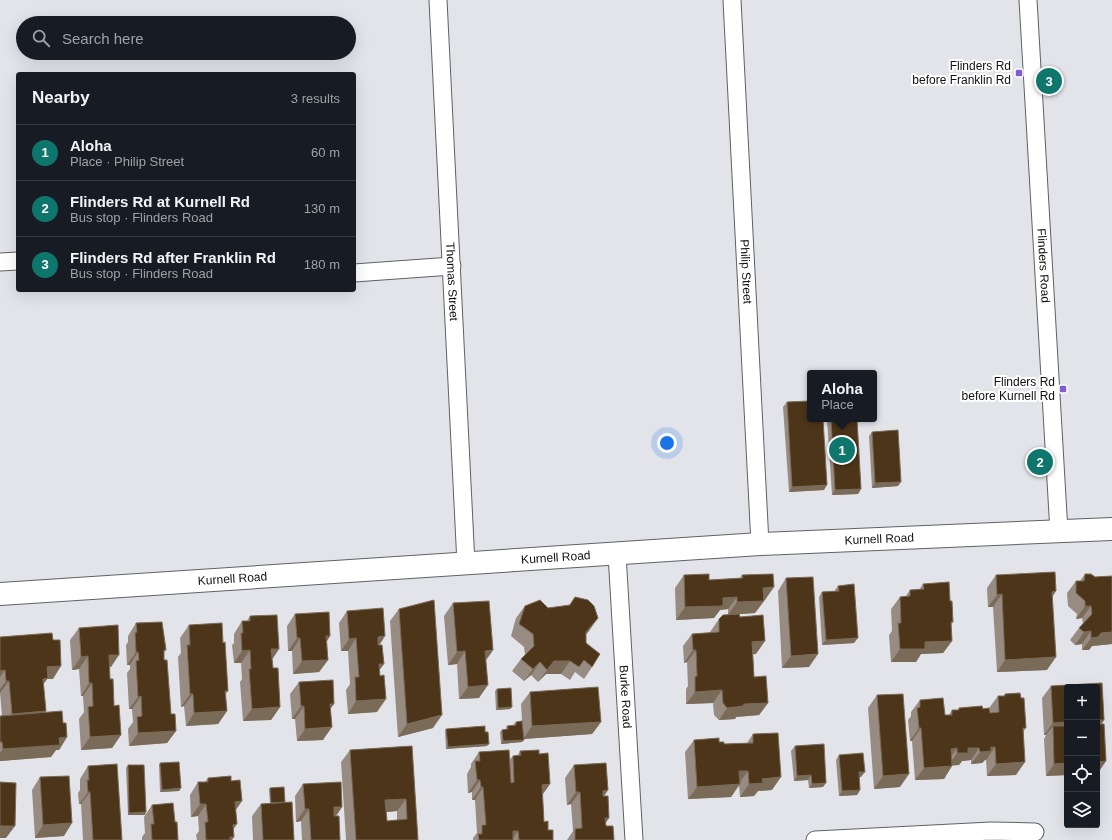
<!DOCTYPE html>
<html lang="en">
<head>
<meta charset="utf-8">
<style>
  body { margin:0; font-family:Arial,sans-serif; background:#242831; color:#f1f3f6 }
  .controls { position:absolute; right:12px; bottom:12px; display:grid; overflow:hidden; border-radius:4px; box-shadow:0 4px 16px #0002 }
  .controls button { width:36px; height:36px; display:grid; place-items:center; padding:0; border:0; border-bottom:1px solid #363941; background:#171b24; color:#f1f3f6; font:20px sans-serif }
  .you { position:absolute; left:667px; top:443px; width:14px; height:14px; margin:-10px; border:3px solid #fff; border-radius:50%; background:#1a73e8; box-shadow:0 0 0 6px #1a73e833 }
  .badge { display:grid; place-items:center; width:26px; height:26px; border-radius:50%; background:#0f766e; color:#fff; font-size:13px; font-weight:700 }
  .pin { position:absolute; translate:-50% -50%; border:2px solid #fff; box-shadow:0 1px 4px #0006 }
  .popup { position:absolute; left:807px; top:370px; width:70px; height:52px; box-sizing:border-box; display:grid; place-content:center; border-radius:4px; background:#171b24; filter:drop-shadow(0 1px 3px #0005); font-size:13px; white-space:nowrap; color:#9ea1a6 }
  .popup b { font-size:15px; color:#f1f3f6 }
  .popup::after { content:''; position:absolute; left:50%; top:100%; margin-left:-8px; border:8px solid transparent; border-top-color:#171b24 }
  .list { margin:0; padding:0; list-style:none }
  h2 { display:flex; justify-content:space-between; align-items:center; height:52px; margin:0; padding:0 16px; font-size:17px }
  h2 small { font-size:13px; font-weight:400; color:#9ea1a6 }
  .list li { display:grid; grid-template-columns:26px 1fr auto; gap:12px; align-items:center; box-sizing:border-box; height:56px; padding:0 16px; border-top:1px solid #363941 }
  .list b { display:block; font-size:15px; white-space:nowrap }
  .list p { margin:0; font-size:13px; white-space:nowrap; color:#9ea1a6 }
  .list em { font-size:13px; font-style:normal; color:#9ea1a6 }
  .icon { flex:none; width:22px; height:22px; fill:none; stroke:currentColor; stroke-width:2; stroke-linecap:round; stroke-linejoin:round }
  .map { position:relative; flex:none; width:1112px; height:840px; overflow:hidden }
  .search { position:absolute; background:#171b24; box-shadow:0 4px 16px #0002; left:16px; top:16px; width:340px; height:44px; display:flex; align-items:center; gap:10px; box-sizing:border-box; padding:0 14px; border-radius:22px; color:#9ea1a6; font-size:15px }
  .panel { position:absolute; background:#171b24; box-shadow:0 4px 16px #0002; left:16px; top:72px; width:340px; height:220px; border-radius:4px }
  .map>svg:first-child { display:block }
</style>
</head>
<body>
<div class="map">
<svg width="1112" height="840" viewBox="0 0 1112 840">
  <rect width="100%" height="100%" fill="#e2e4ea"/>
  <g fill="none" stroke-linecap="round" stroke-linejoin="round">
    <defs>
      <g id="minor">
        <path id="s1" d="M438,0L466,564"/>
        <path id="s2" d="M732,0L760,544"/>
        <path id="s3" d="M1028,0L1059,532"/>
        <polyline points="0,262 18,261"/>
        <polyline points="354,273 452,266"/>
        <path id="s4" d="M617,554L634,840"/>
        <polyline points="815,840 991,831 1035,832"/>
      </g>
      <g id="tertiary">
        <path id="s5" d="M0,594L760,544L1112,529"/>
      </g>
    </defs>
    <use href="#minor" stroke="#5f6166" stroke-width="19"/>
    <use href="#tertiary" stroke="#5f6166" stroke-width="24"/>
    <use href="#minor" stroke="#fff" stroke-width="17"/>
    <use href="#tertiary" stroke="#fff" stroke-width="22"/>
  </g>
  <g fill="#988c82" fill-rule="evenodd">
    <polygon points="787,402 824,490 789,492 783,407"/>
    <polygon points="827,419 857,419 861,489 858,494 832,495"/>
    <polygon points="872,432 898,486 872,488 869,436"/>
    <polygon points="1085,574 1095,577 1112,576 1112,644 1092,646 1089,650 1082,650 1082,644 1075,645 1070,640 1079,628 1083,624 1082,618 1076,619 1077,614 1068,606 1067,593 1076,581 1080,581"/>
    <polygon points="684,575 709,580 740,578 742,575 765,600 764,600 764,601 755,613 739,614 756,654 753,654 754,677 768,703 759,715 736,717 735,719 719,720 714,715 713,703 686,704 686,689 688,686 687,662 684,663 683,646 692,634 710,633 710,632 719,619 728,615 728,609 720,610 714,618 676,620 675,588"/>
    <polygon points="996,575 1052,597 1047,670 997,672 993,607 988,607 987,588"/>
    <polygon points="786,578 809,667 782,668 778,591"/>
    <polygon points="923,584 950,601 953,622 951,625 952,641 943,653 921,654 916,662 891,662 889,635 892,631 891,609 900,597 906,596 910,590 919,590"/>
    <polygon points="838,586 854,643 822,645 819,597 822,592 835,591 835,590"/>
    <polygon points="575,597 589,631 586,634 586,643 592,667 584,679 575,672 570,680 561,674 546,674 538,682 531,675 524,681 512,671 521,659 525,655 524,647 511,636 516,618 525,606 548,608 569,605"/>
    <polygon points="453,603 493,650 486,660 479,698 459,699 457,664 448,665 444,616"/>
    <polygon points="399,609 433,728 398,737 390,621"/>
    <polygon points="347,611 379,645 384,664 379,670 377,712 348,714 346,690 350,684 348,651 341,651 339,623"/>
    <polygon points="295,614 330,636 327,641 328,660 319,672 293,674 292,651 288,651 287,626"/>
    <polygon points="250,616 279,649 272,659 273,668 280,707 271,720 243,721 240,682 242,679 241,663 234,663 232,645 234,643 234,634 242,621 247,621"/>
    <polygon points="136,623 166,650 164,652 164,660 171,714 176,731 167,743 129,746 128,729 133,722 132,709 129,709 127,673 130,669 130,665 127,665 126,645 128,642 128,636"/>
    <polygon points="189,625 228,691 226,694 227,711 218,724 186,726 184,706 181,707 178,657 181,653 180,638"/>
    <polygon points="79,628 111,667 109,667 110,679 114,706 121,735 112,748 81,750 79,719 84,712 83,696 81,696 79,669 72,670 70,640"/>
    <polygon points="0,637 53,679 47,679 43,684 45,713 63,723 67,737 59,750 56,750 51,757 0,761 0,716 2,716 0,693"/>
    <polygon points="299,682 334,704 330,709 323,740 297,741 295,719 292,719 290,694"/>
    <polygon points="1102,683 1104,720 1101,724 1104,724 1106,761 1097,774 1097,687 1067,687 1067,775 1046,776 1044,739 1046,735 1044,735 1042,698 1051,686"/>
    <polygon points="497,689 512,707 510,709 496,710 495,691"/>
    <polygon points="530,692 601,722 592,734 524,739 522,742 501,744 500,732 502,730 506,729 507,726 514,726 514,724 516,722 522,721 521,704"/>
    <polygon points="1005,694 1021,698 1026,728 1023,732 1016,775 987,776 986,760 985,760 982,763 971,764 971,760 962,761 959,765 952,765 944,779 915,780 912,741 910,741 908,720 911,716 911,712 920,700 945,715 949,715 952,710 958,710 959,708 989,708 998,696 1004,696"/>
    <polygon points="877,695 900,787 874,789 868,708"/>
    <polygon points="446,729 485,732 487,746 446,749 445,731"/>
    <polygon points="753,734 772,790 758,791 754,796 740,797 739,785 731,797 688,799 685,752 694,740 719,742 724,744 747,743"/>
    <path d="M412,746L418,840H346L341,762L350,750ZM397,811V820L387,821L386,812Z"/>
    <polygon points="795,746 823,787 809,788 808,780 794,781 791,751"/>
    <polygon points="520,751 542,795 544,822 553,840 473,840 473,838 477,833 475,800 472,800 472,792 468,793 467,774 471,767 471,764 479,752 509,760 513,756 518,755"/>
    <polygon points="839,755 861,777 859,777 860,790 857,795 839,796 836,760"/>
    <polygon points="160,763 181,788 179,791 160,792 159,765"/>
    <polygon points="128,765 145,815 128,815 126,768"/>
    <polygon points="574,765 608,790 604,796 606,826 614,840 567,840 573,831 571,804 567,805 565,778"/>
    <polygon points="88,766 122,840 83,840 81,804 79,804 78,793 80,790 80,779"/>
    <polygon points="40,777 64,836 35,838 32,790"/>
    <polygon points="208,778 231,781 236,809 232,840 197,840 196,835 199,831 198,816 191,817 190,795 198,782 205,782"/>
    <polygon points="303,784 342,807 336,816 340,840 302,840 301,821 296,822 295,796"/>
    <polygon points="270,788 285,802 294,840 253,840 252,816 261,804 270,803 269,790"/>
    <polygon points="152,805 175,822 178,840 142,840 142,837 145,833 144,817"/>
  </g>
  <g fill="#7a6a58">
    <polygon points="901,482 898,486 872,488 875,483"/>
    <polygon points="827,485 824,490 789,492 792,487"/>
    <polygon points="861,489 858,494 832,495 835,490"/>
    <polygon points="774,587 765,600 754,600 763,588"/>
    <polygon points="1056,591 1048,604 1052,592"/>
    <polygon points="1002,594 993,607 988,607 997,595"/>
    <polygon points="737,597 728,609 720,610 714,618 676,620 685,607 723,598"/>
    <polygon points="764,601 755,613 728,615 737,602"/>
    <polygon points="1085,606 1091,606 1082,618 1076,619"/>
    <polygon points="598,618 589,631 577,644 586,632"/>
    <polygon points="1091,631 1082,644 1075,645 1084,632"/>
    <polygon points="1112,632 1112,644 1092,646 1089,650 1082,650 1091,638 1101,633"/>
    <polygon points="326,636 330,636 322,649"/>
    <polygon points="385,636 377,649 378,637"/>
    <polygon points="297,638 300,638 292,651 288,651"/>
    <polygon points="356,638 348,651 341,651 349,639"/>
    <polygon points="858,638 854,643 822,645 826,640"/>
    <polygon points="765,641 756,654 743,655 752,642"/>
    <polygon points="952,641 943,653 921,654 916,662 891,662 900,649 925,642"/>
    <polygon points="271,649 279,649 271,661"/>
    <polygon points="250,650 241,663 234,663 242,651"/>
    <polygon points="493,650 484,663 485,651"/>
    <polygon points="693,650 696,650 687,662 684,663"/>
    <polygon points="465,651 457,664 448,665 457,652"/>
    <polygon points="136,652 138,652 130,665 127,665"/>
    <polygon points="818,654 809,667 782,668 791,656"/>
    <polygon points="109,655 119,655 111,667 100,668"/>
    <polygon points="88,656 79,669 72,670 81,657"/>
    <polygon points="1056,657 1047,670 997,672 1005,660"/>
    <polygon points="328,660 319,672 293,674 302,661"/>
    <polygon points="554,661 570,661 561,674 546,674 538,682 547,670"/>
    <polygon points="540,662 531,675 524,681 533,669"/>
    <polygon points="379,664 384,664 375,676"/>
    <polygon points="61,666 53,679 47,679 39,691 47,667"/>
    <polygon points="5,670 0,677 0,671"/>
    <polygon points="6,681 9,681 0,693 0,689"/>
    <polygon points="89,683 92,683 83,696 81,696"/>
    <polygon points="488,685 479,698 459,699 468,687"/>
    <polygon points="722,690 713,703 686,704 695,692"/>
    <polygon points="190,694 193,694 184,706 181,707"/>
    <polygon points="141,696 132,709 129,709 138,697"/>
    <polygon points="386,699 377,712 348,714 356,701"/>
    <polygon points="768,703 759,715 736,717 735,719 719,720 727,708 744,704"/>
    <polygon points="330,704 334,704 325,716"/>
    <polygon points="301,706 304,706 295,719 292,719"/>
    <polygon points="280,707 271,720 243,721 252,709"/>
    <polygon points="512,707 510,709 496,710 498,708"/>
    <polygon points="46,711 37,724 3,727 12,714"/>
    <polygon points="227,711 218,724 186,726 194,713"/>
    <polygon points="442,715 433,728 398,737 407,724"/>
    <polygon points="1097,720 1104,720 1097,730"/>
    <polygon points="601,722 592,734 523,739 532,726"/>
    <polygon points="1067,722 1058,735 1053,726 1046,735 1044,735 1053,723"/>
    <polygon points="332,727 323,740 297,741 305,729"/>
    <polygon points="919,728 921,728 912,741 910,741"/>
    <polygon points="176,731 167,743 129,746 138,733"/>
    <polygon points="121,735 112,748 81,750 90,737"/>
    <polygon points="67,737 59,750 56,750 51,757 0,761 0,753 3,749 59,738"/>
    <polygon points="524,740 522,742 501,744 503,741"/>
    <polygon points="489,744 487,746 446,749 448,747"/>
    <polygon points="991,747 995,747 986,760 985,760 982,763 971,764 980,752"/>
    <polygon points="957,748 948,761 951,749"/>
    <polygon points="968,748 979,748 971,760 962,761 959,765 948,766 957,753"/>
    <polygon points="1106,761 1097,774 1097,762"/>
    <polygon points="1025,762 1016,775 987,776 996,764"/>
    <polygon points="1067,763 1067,775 1046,776 1054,764"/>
    <polygon points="952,766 944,779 915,780 924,768"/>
    <polygon points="739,771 748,771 739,783"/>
    <polygon points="859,772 865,772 861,777 855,777"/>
    <polygon points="909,774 900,787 874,789 883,776"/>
    <polygon points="811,775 808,780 794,781 797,776"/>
    <polygon points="781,777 772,790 758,791 754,796 740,797 749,784 762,779"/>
    <polygon points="477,780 480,780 472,792 468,793"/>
    <polygon points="826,783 823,787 809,788 812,784"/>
    <polygon points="550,784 541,797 542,785"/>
    <polygon points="740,784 731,797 688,799 697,787"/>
    <polygon points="481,787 483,787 475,800 472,800"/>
    <polygon points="181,788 179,791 160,792 162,790"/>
    <polygon points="608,790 599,803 603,791"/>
    <polygon points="860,790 857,795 839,796 842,791"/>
    <polygon points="88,792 90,792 81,804 79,804"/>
    <polygon points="576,792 580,792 571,804 567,805"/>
    <polygon points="406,799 397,811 377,813 385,800"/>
    <polygon points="242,801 233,814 235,802"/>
    <polygon points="200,804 206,804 198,816 191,817"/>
    <polygon points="334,807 342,807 334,819"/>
    <polygon points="305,809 309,809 301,821 296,822"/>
    <polygon points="146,812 145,815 128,815 129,813"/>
    <polygon points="605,818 609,818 601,830"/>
    <polygon points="72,823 64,836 35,838 43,825"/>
    <polygon points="237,824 228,837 233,825"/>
    <polygon points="0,826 15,826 6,838 0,838"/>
    <polygon points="513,831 518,831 512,840"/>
    <polygon points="230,837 234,837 232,840 228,840"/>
  </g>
  <g fill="#4d3519" stroke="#7a6a58" fill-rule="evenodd">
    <polygon points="810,401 810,419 823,419 827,485 792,487 787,402"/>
    <polygon points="831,419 857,419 861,489 835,490"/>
    <polygon points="898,430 901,482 875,483 872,432"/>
    <polygon points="1055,572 1056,591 1052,592 1056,657 1005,660 1002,594 997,595 996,575"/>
    <polygon points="709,574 709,580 743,578 742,575 773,574 774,587 763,588 764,601 737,602 737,597 723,598 723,606 685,607 684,575"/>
    <polygon points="1085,574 1091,574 1095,577 1112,576 1112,632 1101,633 1098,637 1091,638 1091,631 1084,632 1079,628 1092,614 1091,606 1085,606 1085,601 1076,593 1076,581 1084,581"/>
    <polygon points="813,577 818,654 791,656 786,578"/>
    <polygon points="949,582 950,601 952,601 953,622 951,622 952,641 925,642 925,649 900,649 898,623 901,623 900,597 910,596 910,590 924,589 923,584"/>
    <polygon points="854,584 858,638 826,640 822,592 839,591 838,586"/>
    <polygon points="575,597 588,600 594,606 598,618 586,632 586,643 600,654 592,667 584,660 579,667 570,661 554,661 547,670 540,662 533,669 521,659 534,646 533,634 519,624 525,606 540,600 548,608 570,605"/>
    <polygon points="434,600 442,715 407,724 399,609"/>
    <polygon points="489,601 493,650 485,651 488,685 468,687 465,651 457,652 453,603"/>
    <polygon points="383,608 385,636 378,637 378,645 382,645 384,664 379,664 380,676 384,675 386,699 356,701 355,677 359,677 356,638 349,639 347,611"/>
    <polygon points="329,612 330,636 326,636 328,660 302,661 300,638 297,638 295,614"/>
    <polygon points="739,614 740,617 763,615 765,641 752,642 754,677 766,676 768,703 744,704 743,706 727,708 723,703 722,690 695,692 695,677 697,676 696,650 693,650 692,634 719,632 719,619 723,615"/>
    <polygon points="277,615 279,649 271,649 273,668 278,668 280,707 252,709 249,669 251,669 250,650 242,651 241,633 243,633 242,621 250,621 250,616"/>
    <polygon points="162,622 166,650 164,650 164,660 167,660 171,714 175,714 176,731 138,733 137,717 142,716 141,696 138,697 136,661 139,660 138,652 136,652 135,633 137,632 136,623"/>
    <polygon points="222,623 223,643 225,642 228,691 225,691 227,711 194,713 193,694 190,694 187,645 190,645 189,625"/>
    <polygon points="118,625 119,655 109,655 110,679 113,679 114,706 119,705 121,735 90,737 88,707 93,706 92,683 89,683 88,656 81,657 79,628"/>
    <polygon points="52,633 53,640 60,640 61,666 47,667 48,678 43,679 46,711 12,714 9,681 6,681 5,670 0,671 0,637"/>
    <polygon points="333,680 334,704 330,704 332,727 305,729 304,706 301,706 299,682"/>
    <polygon points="1102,683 1104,720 1097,720 1097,687 1067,687 1067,763 1054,764 1053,726 1067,726 1067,722 1053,723 1051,686"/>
    <polygon points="598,687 601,722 532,726 530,692"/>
    <polygon points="511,688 512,707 498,708 497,689"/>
    <polygon points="1020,693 1021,698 1024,698 1026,728 1023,728 1025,762 996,764 995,747 991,747 991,751 980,752 979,748 968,748 968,753 957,753 957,748 951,749 952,766 924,768 921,728 919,728 917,708 920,707 920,700 943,698 945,715 952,715 952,710 959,710 959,708 982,706 983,709 989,708 990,713 999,712 998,696 1005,696 1005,694"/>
    <polygon points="903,694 909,774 883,776 877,695"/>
    <polygon points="62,711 63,723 66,723 67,737 59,738 60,745 3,749 2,742 0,742 0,716"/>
    <polygon points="522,721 524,740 503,741 502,730 508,729 507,726 516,725 516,722"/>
    <polygon points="1097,724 1104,724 1106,761 1097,762"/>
    <polygon points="485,726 485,732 488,732 489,744 448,747 446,729"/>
    <polygon points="778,733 781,777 762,779 763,783 749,784 748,771 739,771 740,784 697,787 694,740 719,738 719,742 724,742 724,744 753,743 753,734"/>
    <polygon points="824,744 826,783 812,784 811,775 797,776 795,746"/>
    <path d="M412,746L418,840H356L350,750ZM406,799L407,819L387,821L385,800Z"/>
    <polygon points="509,750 511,783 514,782 513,756 521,755 520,751 539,750 539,754 548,753 550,784 542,785 544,822 548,821 548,830 553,830 553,840 519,840 518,831 513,831 513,840 479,840 478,834 482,834 482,825 486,825 483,787 481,787 480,780 477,780 475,761 480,761 479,752"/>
    <polygon points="863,753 865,772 859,772 860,790 842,791 839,755"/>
    <polygon points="179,762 181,788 162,790 160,763"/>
    <polygon points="606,763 608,790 603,791 603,796 608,796 609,818 605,818 606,826 613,826 614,840 575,840 575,829 582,828 580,792 576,792 574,765"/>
    <polygon points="117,764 122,840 93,840 90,792 88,792 87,780 89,780 88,766"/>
    <polygon points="128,765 144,765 146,812 129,813"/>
    <polygon points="69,776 72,823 43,825 40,777"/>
    <polygon points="231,776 231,781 240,780 242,801 235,802 237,824 233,825 234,837 230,837 230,840 206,840 205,822 208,822 206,804 200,804 198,782 208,782 208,778"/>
    <polygon points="0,782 16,783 15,826 0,826"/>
    <polygon points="341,782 342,807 334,807 334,816 339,816 340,840 311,840 309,809 305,809 303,784"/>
    <polygon points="284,787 285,802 271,803 270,788"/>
    <polygon points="292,802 294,840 263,840 261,804"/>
    <polygon points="173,803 175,822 177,822 178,840 152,840 151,824 154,824 152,805"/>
  </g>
  <g fill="#805cd7" stroke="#fff" stroke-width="1.5">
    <rect x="1015" y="69" width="8" height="8" rx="2"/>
    <rect x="1059" y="385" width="8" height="8" rx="2"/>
  </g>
  <g text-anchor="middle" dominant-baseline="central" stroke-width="4" stroke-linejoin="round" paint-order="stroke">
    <g font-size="12" fill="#111113" stroke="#fff" text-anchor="end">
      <text x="1011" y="66">Flinders Rd<tspan x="1011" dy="14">before Franklin Rd</tspan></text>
      <text x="1055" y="382">Flinders Rd<tspan x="1055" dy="14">before Kurnell Rd</tspan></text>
    </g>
    <g font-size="12" fill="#111113" stroke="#fff">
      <text stroke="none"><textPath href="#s3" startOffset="266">Flinders Road</textPath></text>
      <text stroke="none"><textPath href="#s2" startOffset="272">Philip Street</textPath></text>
      <text stroke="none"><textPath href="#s1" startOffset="282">Thomas Street</textPath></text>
      <text stroke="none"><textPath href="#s5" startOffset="881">Kurnell Road</textPath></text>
      <text stroke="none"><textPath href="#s5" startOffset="557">Kurnell Road</textPath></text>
      <text stroke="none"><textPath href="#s5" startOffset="233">Kurnell Road</textPath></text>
      <text stroke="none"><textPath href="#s4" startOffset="143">Burke Road</textPath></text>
    </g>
  </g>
</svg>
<div class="controls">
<button>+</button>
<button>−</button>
<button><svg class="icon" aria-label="locate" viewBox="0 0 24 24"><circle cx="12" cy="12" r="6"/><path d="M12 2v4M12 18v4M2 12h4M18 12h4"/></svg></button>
<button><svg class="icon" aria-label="layers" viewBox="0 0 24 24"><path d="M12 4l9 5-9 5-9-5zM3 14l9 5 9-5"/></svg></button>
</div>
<div class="you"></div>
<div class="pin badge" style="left:842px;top:450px">1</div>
<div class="popup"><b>Aloha</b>Place</div>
<div class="pin badge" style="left:1040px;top:462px">2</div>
<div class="pin badge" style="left:1049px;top:81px">3</div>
<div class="search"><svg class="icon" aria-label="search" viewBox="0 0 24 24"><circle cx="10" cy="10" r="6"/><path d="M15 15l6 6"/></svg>Search here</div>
<section class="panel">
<h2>Nearby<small>3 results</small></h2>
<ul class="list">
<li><span class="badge">1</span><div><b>Aloha</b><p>Place · Philip Street</p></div><em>60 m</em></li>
<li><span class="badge">2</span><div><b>Flinders Rd at Kurnell Rd</b><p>Bus stop · Flinders Road</p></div><em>130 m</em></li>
<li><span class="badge">3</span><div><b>Flinders Rd after Franklin Rd</b><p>Bus stop · Flinders Road</p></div><em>180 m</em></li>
</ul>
</section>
</div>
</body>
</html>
